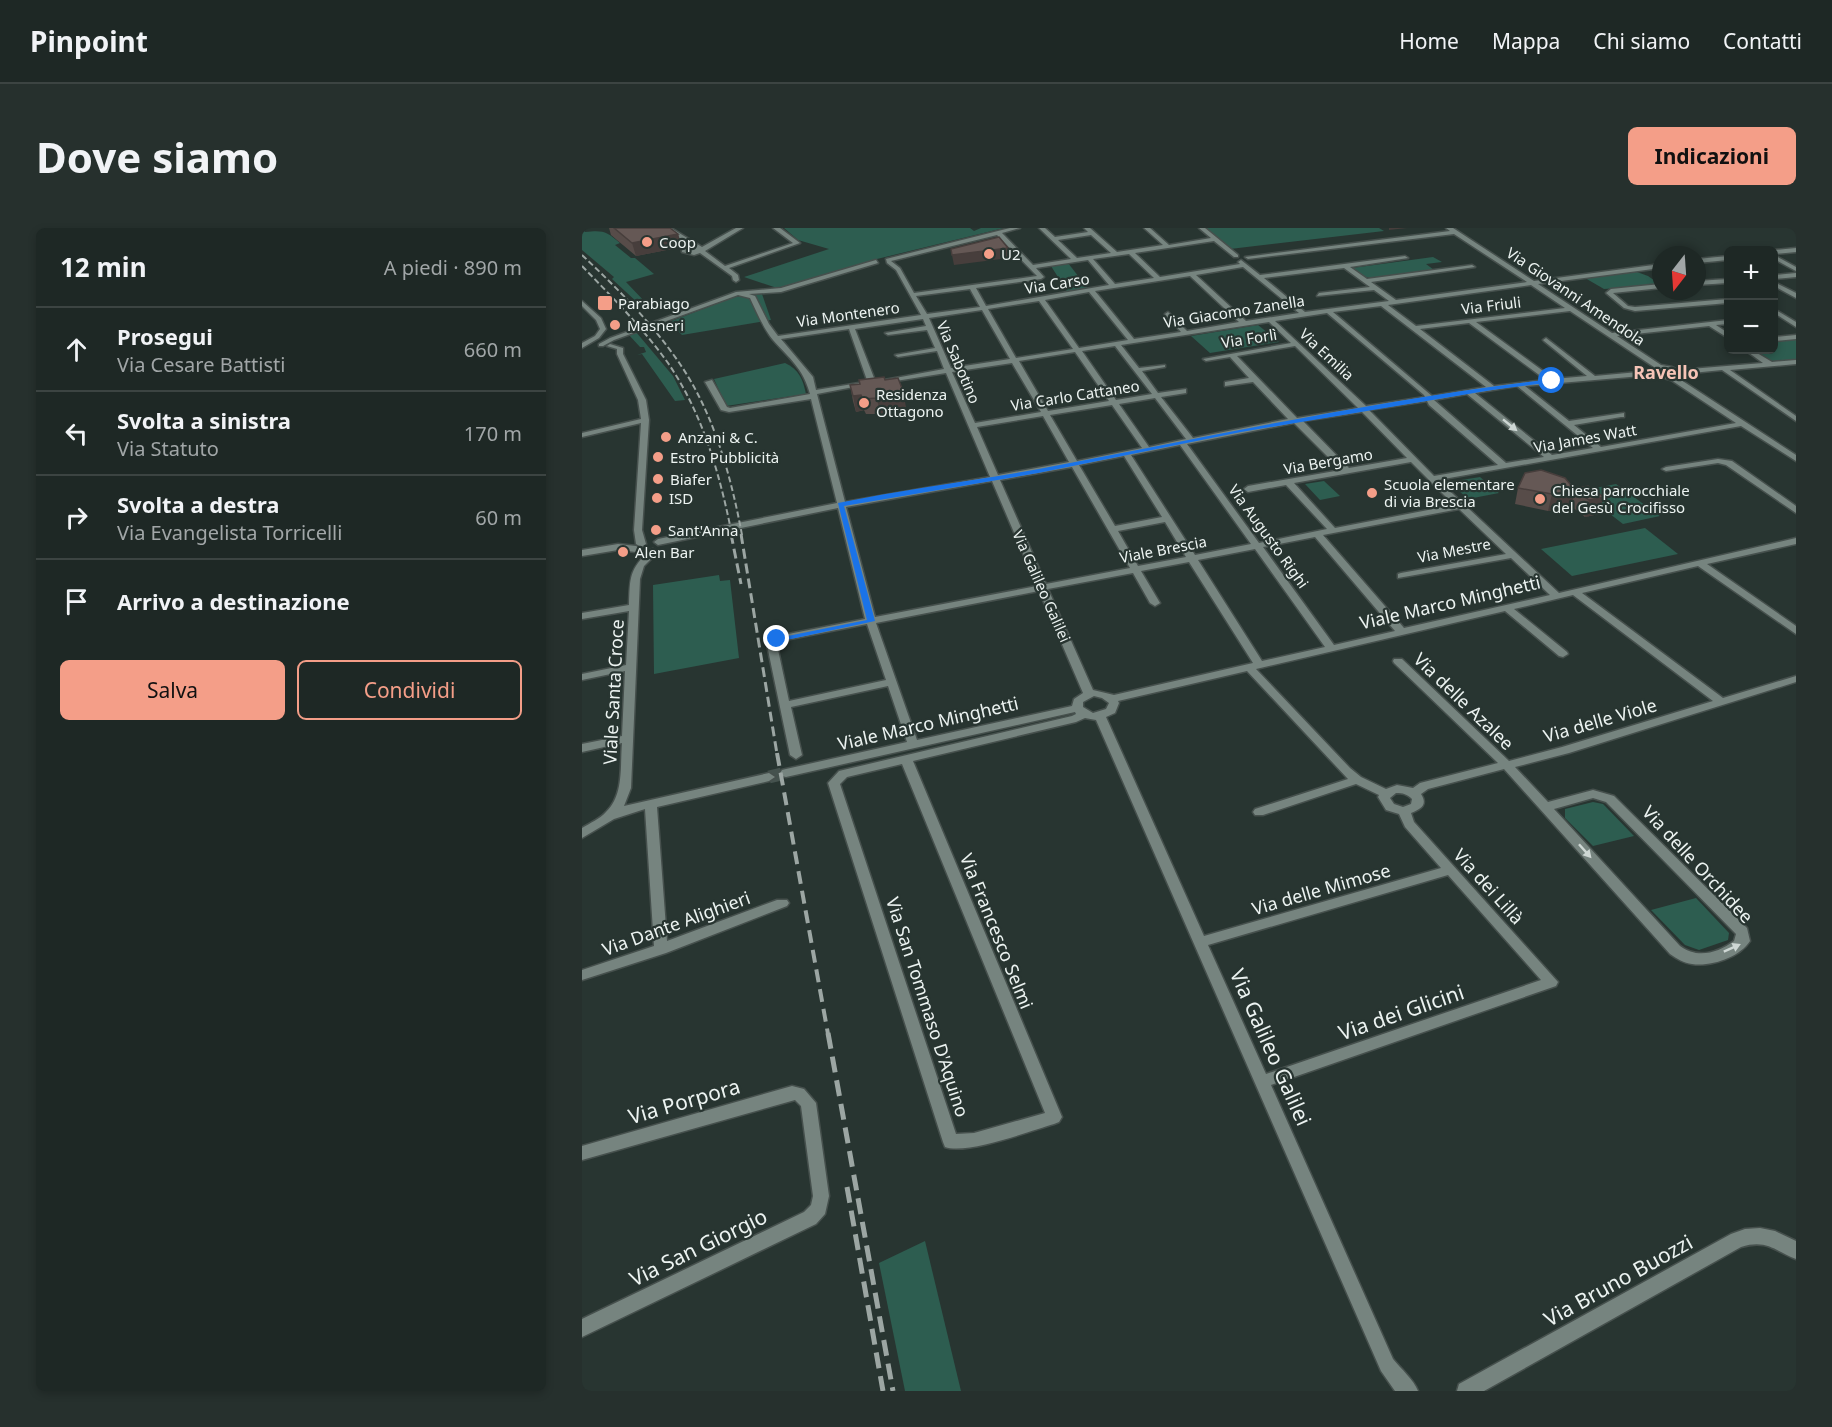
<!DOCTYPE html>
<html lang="it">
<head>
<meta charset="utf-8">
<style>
  body { margin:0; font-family:"Noto Sans",sans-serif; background:#26302d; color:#f1f3f6 }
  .controls { position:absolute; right:18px; top:18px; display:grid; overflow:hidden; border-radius:9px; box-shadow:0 3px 9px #0003 }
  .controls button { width:54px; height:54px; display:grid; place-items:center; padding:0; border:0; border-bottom:2px solid #3c4442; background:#1e2825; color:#f1f3f6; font:30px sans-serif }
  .compass { position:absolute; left:1070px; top:18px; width:54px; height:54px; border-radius:50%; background:#1e2825; box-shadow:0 3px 9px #0003; rotate:197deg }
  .stop { position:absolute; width:18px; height:18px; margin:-14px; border:4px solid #1a73e8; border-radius:50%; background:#fff }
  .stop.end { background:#1a73e8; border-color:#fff; box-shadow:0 2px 6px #0008 }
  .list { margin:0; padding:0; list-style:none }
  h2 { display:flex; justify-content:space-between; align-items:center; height:78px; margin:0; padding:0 24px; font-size:26px }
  h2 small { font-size:20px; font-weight:400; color:#a1a6a7 }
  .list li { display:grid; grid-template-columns:39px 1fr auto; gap:18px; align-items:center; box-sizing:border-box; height:84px; padding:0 24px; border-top:2px solid #3c4442 }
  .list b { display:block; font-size:22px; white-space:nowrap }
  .list p { margin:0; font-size:20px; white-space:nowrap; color:#a1a6a7 }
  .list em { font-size:20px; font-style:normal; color:#a1a6a7 }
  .actions { display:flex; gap:12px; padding:18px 24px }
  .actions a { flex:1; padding:14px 0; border:2px solid #f49e88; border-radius:9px; text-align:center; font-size:21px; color:#f49e88 }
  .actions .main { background:#f49e88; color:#111 }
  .icon { flex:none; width:33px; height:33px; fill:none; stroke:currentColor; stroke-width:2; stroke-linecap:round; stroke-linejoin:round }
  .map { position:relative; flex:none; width:1214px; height:1163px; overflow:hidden; border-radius:9px }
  header { display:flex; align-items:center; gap:36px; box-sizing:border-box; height:84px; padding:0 30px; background:#1e2825; border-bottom:2px solid #3c4442 }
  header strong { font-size:28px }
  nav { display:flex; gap:33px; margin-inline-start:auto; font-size:21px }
  .intro { display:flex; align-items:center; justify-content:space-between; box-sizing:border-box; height:144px; padding:0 36px }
  h1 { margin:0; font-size:42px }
  .button { padding:15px 27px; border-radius:9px; background:#f49e88; color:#111; font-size:21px; font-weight:700 }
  main { display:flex; gap:36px; padding:0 36px }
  aside { flex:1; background:#1e2825; border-radius:9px; box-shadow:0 3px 9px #0003 }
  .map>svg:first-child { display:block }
</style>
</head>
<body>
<header>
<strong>Pinpoint</strong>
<nav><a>Home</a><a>Mappa</a><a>Chi siamo</a><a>Contatti</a></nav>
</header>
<div class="intro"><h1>Dove siamo</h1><a class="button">Indicazioni</a></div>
<main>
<aside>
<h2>12 min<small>A piedi · 890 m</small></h2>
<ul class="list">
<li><svg class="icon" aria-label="ahead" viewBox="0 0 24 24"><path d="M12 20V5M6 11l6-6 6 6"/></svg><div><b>Prosegui</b><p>Via Cesare Battisti</p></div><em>660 m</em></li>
<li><svg class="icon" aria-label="left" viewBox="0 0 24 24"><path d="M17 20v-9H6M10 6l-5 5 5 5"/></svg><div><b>Svolta a sinistra</b><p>Via Statuto</p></div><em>170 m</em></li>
<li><svg class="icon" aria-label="right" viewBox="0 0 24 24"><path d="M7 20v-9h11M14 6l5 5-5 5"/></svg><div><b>Svolta a destra</b><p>Via Evangelista Torricelli</p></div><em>60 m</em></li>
<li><svg class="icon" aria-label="arrive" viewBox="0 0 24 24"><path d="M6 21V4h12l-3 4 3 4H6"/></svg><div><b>Arrivo a destinazione</b></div></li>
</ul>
<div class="actions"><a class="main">Salva</a><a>Condividi</a></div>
</aside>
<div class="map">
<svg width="1214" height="1163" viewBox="0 0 1214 1163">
  <rect width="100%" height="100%" fill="#283531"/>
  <g fill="#2d5d50">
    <polygon points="202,0 388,0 392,3 399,0 422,0 295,31 198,61 162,49 247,21 216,12"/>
    <polygon points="623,0 797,0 802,3 648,21"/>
    <path d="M0,1L3,4C21,2 24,3 38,15L33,17L49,30H53L72,46L44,54L64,75L57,76L30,51L32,49L0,22Z"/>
    <polygon points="851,29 860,34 844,36 852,42 789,50 783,49 770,40"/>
    <polygon points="486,35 507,62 486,65 469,38"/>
    <polygon points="1055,44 1066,48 1079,57 1022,61 1003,50"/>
    <polygon points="180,66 189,92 100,107 87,94 152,69"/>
    <polygon points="676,97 697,114 628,125 609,108"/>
    <polygon points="54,104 91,148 103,172 93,173 60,126 55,127 64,124 62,119 58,119 47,107"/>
    <polygon points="1214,110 1214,132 1189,134 1169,122 1192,122 1192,113"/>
    <path d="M203,135C217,141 221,152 224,166L144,178L132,151Z"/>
    <polygon points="898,249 917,265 886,271 867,254"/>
    <polygon points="742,253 758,268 738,272 723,256"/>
    <polygon points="1034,256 1078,288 1041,296 998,263"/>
    <polygon points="1063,300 1096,326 990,348 959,321"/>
    <polygon points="137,347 138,353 148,352 157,430 72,446 71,357"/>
    <polygon points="1011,574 1021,576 1052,608 1011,618 983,590 983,581"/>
    <polygon points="1114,670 1147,705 1146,712 1117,722 1103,717 1069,682"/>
    <polygon points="343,1013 379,1163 323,1163 297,1035"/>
  </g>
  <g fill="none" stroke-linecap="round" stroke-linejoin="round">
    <polyline stroke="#45524e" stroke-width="13" stroke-dasharray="13 7" stroke-linecap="butt" points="187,549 204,545"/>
    <defs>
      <g id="minor">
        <polygon points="82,0 89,0 120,19 154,0 161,0 123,23 143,38 211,15 191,0 198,0 218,15 147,40 156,47 157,52 154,54 151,52 150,48 118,25 112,27 100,24 100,22 111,19"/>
        <path d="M428,0H438L420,5L451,37L489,31L457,0H463L473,9L506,4L502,0H508L535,24L581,17L562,0H568L587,17L629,10L617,0H623L656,27V29H652L632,13L553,25L578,49L658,36L656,34L659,32L678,47L823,28L826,30L768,39L785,51L890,37L893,39L789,54L814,72L945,54L872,6L666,31L663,29L868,3L864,0H871L952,53L1079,36V40L956,56L1030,105L1146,92V96L1134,97L1146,105V110L1127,98L1035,108L1079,137L1090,139L1096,142L1181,135L1163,122H1170L1190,134L1214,132V136L1148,142L1214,188V193L1140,142L1100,146L1096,150L1214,227V233L1159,198L856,252L977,365L1214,310V316L1125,336L1214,398V406L1116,338L1000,365L1141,470L1214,448V454L987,525L933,539L966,574L1011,562L1032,568L1165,700L1168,713C1158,729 1129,739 1110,736C1102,735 1095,731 1088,726L922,541L846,561L839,566C846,577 839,581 829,585L832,594L976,754L974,758L689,857L811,1131C819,1141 832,1152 836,1163H813L799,1143L514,492L503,490L494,494L331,533L480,889L477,894L472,896C448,903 385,927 363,919L361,914L246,555L257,543L490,488L494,486L493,484L204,549L200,548L198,545L200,542L204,541L325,514L306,458L209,479L220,527L214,531L208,527L185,417L191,409L283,391L256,280L76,317L72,314L76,311L255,275L229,171L147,184L139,182L123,154L130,152L145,179L148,180L228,166C221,140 208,131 191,112C182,101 175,85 168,70L156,67L32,112L21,118H17V116L28,110L154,64L199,60L294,32L296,35L199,64L167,66L173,68L187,96L196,108L339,87L314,42L305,35L304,31ZM415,7L455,48L332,65L318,40L309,33ZM509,7L529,25L495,30L476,12ZM547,26L572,50L533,56L511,31ZM506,32L527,57L404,78L394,60L459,51L462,49L454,40ZM661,39L717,85L664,93L614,47ZM762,40L788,59L737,65L735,68L792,62L807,73L723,84L682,50ZM608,48L657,94L605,103L586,84L583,86L599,104L552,111L513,63ZM949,57L983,80L834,98L806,77ZM388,61L398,79L345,86L334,68ZM507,64L546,112L497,120L463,72ZM457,73L491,121L434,130L406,81ZM799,78L904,159L850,168L751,84ZM400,82L428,131L369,140L347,90ZM988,83L1072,139L1067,143L1013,148L964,110L961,112L962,113L1005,148L972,151L894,94ZM745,85L842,167L843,169L784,178L693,93ZM341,91L344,98L303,105L306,107L345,102L353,120L313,127L316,129L355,123L362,141L297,153L301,155L364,145L408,249L263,274L235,166L287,156L283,154L234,162L231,149L199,111L267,101L286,155L290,157L294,155L273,101ZM687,94L709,115L621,131L624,133L648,129L667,150L643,154V158L671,154L706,191L611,210L579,169L604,165V161L576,165L560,143L583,139V137L557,140L539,117ZM887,95L964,152L912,158L838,101ZM533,118L570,166L534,172L500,123ZM713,118L775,179L776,180L715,190L655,128ZM493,124L527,173L466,183L437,133ZM430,135L459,184L393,195L370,144ZM1078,141L1086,142L1092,146L1084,148L1075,143ZM1071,147L1089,152L1154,195L1019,219L992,197L1039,189H1042V185L987,193L943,158ZM935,158L1011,220L970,227L893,165ZM885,166L962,229L924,235L852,172ZM573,170L604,211L567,219L537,176ZM845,173L847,177L916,237L852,248L787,182ZM530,177L560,220L495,233L468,187ZM780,184L825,230L767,240L721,193ZM461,188L487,234L416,247L395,199ZM712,195L759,242L666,258L662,261L666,264L704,257L745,301L677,315L605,216ZM598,217L669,316L613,327L549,227ZM542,228L580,289L533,298L497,237ZM829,234L872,277L753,300L712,255ZM490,239L548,340L464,356L418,252ZM410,253L455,358L293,389L264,279ZM877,281L924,326L819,345L816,346V350L929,330L968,367L822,400L741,307ZM583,294L604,329L556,338L536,303ZM733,309L813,403L752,417L681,319ZM673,321L743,419L680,433L616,332ZM607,334L671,435L532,467L511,462L466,361L551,345L568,375L573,378L578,375L559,343ZM457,363L501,465L492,471L490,478L335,512L294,395ZM991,367L1131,473L980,519L927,533L820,431H812L811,433L812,435L916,535L838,555L831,560L815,557L804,561L779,549L768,540L674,441L923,383L977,428L981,429L986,426L985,424L932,381ZM285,396L304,452L207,473L195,417L198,413ZM665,443L766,551L673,581L671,584L673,587H681L774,556L797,567L796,569L804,582L817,586L823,599L859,640L622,708L524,489L533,485L537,475L536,473ZM512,468L520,470L527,475L524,481L511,485L501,479V474ZM320,536L463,885L392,905L374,906L258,556L265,549ZM814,565C821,565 825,566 830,571L829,576L821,579L812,576L808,570ZM1011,570L1024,574L1154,706L1152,713C1136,725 1115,731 1098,718L972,581ZM866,647L959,752L684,846L626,717Z"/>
        <polygon points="1214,20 1214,24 1192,26 1192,22"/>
        <polygon points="1192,27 1214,39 1214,43 1192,31"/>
        <polygon points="1146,28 1146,32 1115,35 1115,31"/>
        <polygon points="1214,45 1214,49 1192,51 1192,47"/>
        <polygon points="1146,51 1146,55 1115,57 1115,53"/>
        <polygon points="1192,54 1214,65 1214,70 1192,58"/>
        <polygon points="1079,56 1079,60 1031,65 1046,78 1053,79 1146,71 1146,75 1053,83 1042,80 1024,65 1029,61"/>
        <polygon points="0,73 19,90 24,101 17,110 0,120 0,115 13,108 18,101 14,92 0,78"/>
        <polygon points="1192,81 1214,94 1214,99 1192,85"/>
        <polygon points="1214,107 1214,111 1192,113 1192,109"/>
        <polygon points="28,116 41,120 41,126 64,172 67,192 60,302 64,316 59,319 54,316 52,302 59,195 0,209 0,205 59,191 56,172 35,126 35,121 25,118"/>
        <polygon points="1136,231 1150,233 1214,278 1214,285 1144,237 1136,235 1084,243 1080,241 1084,239"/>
        <polygon points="36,316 54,318 59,321 54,324 36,322 0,328 0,322"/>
        <path d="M71,321L76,324L62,338L58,351L49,560L42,578L187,545L193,549L187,553L75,579L85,713L195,672H205L207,675L205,678L84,725L0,752V742L72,718L63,581L32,591L0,610V600C8,595 18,591 24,584C42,567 38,538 40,515L0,524V516L40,508L43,443L0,452V446L44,437L47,383L0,391V385L47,377C48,349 47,342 68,322Z"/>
        <polygon points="210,858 222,861 234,875 247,968 243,986 234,996 0,1109 0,1091 222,984 229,977 231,968 219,878 213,872 0,932 0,918"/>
        <path d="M1178,1000L1193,1003L1214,1013V1031C1193,1023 1185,1011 1159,1019L902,1163H875L877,1156L1149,1006L1163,1001Z"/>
      </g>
    </defs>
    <use href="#minor" stroke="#46504d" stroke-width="3"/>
    <use href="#minor" fill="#76847f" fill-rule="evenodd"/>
    <g stroke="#9ca6a3" stroke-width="2" stroke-dasharray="6 3" stroke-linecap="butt">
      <path d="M0,27C36,61 70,95 98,136C132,186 149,248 160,307"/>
      <path d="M0,38C30,69 61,100 86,135C121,186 138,247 150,307"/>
    </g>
    <g stroke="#9ca6a3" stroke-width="3" stroke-dasharray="10 5" stroke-linecap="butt">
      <polyline points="149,306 159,356"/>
      <polyline points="159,306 195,526"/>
    </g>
    <polyline stroke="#9ca6a3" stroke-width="4" stroke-dasharray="13 7" stroke-linecap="butt" points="195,525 246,806"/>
    <g stroke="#9ca6a3" stroke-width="5" stroke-dasharray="16 8" stroke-linecap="butt">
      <polyline points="246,805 311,1163"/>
      <polyline points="265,959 301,1163"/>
    </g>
  </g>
  <g fill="#574c49">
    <polygon points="27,0 88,0 96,6 100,19 54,28 29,7"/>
    <polygon points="277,152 324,179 298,186 284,186 282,182 274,184 271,173 268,157 278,156"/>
    <polygon points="1006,258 1017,286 1003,289 989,278 966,283 933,276 936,260 992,261"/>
  </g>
  <g fill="#473e3c">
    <polygon points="807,0 825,0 807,2"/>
    <polygon points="96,6 100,19 54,28 50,15"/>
    <polygon points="426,20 427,30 372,37 370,27"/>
    <polygon points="321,163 324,179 298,186 295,170"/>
    <polygon points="279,167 282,182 274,184 271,168"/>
    <polygon points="993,262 989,279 966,283 970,266"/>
    <polygon points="1022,269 1017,286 1003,289 1007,272"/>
  </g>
  <g fill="#655855" stroke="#473e3c" stroke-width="1.5">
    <polygon points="32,0 88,0 96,6 50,15"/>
    <polygon points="417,9 426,20 370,27 369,21"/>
    <polygon points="302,149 303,152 316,150 321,163 295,170 281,171 279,167 271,168 268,157 278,156 277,152"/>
    <polygon points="959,242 983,250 993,262 970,266 936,260 943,245"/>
    <polygon points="1006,258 1022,269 1007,272 992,261"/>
  </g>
  <defs><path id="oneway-solid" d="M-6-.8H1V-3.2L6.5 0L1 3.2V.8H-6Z" transform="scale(1.5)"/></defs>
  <g fill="#ced7d4">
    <use href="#oneway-solid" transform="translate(928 197) rotate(39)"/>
    <use href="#oneway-solid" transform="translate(1003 623) rotate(48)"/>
    <use href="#oneway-solid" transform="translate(1150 720) rotate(-24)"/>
  </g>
  <path fill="#1a73e8" d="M970,151L972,154L910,162L659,204L456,245L262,278L293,393L195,414L191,411L285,392L256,275C322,261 390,253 457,241C627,209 797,171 970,151Z"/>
  <g fill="#f49e88" stroke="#283531" stroke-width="2">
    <circle cx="65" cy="14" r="6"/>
    <circle cx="407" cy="26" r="6"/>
    <rect x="15" y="67" width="16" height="16" rx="3"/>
    <circle cx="33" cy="97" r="6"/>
    <circle cx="282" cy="175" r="6"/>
    <circle cx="84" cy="209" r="6"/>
    <circle cx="76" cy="229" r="6"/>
    <circle cx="76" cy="251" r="6"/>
    <circle cx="790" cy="265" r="6"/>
    <circle cx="75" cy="270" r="6"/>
    <circle cx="958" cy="271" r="6"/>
    <circle cx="74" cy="302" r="6"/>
    <circle cx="41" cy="324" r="6"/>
  </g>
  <g text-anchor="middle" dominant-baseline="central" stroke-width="4.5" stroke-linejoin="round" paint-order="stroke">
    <g font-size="15" fill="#ecf3f1" stroke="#283531" text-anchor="start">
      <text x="77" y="14">Coop</text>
      <text x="419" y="26">U2</text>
      <text x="36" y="75">Parabiago</text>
      <text x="45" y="97">Masneri</text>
      <text x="294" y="166">Residenza<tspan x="294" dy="17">Ottagono</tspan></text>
      <text x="96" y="209">Anzani &amp; C.</text>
      <text x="88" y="229">Estro Pubblicità</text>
      <text x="88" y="251">Biafer</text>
      <text x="802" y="256">Scuola elementare<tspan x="802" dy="17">di via Brescia</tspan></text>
      <text x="970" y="262">Chiesa parrocchiale<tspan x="970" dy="17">del Gesù Crocifisso</tspan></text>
      <text x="87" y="270">ISD</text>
      <text x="86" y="302">Sant'Anna</text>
      <text x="53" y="324">Alen Bar</text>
    </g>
    <g font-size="15" fill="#ecf3f1" stroke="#283531">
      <text transform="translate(475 55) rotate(-9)">Via Carso</text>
      <text transform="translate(994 68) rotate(34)">Via Giovanni Amendola</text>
      <text transform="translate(909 77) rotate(-7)">Via Friuli</text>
      <text transform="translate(652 83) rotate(-9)">Via Giacomo Zanella</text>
      <text transform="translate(266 86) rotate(-8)">Via Montenero</text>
      <text transform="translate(667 110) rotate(-9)">Via Forlì</text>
      <text transform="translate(745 126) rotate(43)">Via Emilia</text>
      <text transform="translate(377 134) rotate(67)">Via Sabotino</text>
      <text transform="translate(493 167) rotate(-9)">Via Carlo Cattaneo</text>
      <text transform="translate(1003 210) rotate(-10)">Via James Watt</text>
      <text transform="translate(746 233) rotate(-10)">Via Bergamo</text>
      <text transform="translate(687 308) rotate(54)">Via Augusto Righi</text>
      <text transform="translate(581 321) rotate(-11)">Viale Brescia</text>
      <text transform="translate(872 322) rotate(-11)">Via Mestre</text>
      <text transform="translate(460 358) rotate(66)">Via Galileo Galilei</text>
    </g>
    <g font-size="18" font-weight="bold" fill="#f6c4b7" stroke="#283531">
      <text x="1084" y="144">Ravello</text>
    </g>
    <g font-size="18" fill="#ecf3f1" stroke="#283531">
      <text transform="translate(868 374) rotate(-13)">Viale Marco Minghetti</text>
      <text transform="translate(31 464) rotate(-87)">Viale Santa Croce</text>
      <text transform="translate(882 473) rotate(44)">Via delle Azalee</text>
      <text transform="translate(1018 492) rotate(-16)">Via delle Viole</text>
      <text transform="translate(346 495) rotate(-13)">Viale Marco Minghetti</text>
      <text transform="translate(1116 636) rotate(47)">Via delle Orchidee</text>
      <text transform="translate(907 658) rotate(48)">Via dei Lillà</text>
      <text transform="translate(739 661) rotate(-16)">Via delle Mimose</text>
      <text transform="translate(94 695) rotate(-20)">Via Dante Alighieri</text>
      <text transform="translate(415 703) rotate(68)">Via Francesco Selmi</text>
      <text transform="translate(346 779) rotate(72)">Via San Tommaso D'Aquino</text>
    </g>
    <g font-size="21" fill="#ecf3f1" stroke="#283531">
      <text transform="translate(819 784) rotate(-19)">Via dei Glicini</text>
      <text transform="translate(689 819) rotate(66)">Via Galileo Galilei</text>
      <text transform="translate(102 873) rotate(-16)">Via Porpora</text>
      <text transform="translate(116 1019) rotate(-26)">Via San Giorgio</text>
      <text transform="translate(1036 1052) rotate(-29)">Via Bruno Buozzi</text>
    </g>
  </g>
</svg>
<div class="controls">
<button>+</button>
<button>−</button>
</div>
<svg class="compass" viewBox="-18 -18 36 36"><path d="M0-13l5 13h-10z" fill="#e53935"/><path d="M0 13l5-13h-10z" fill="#a1a6a7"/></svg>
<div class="stop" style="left:970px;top:153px"></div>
<div class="stop end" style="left:195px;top:411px"></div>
</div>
</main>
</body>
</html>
